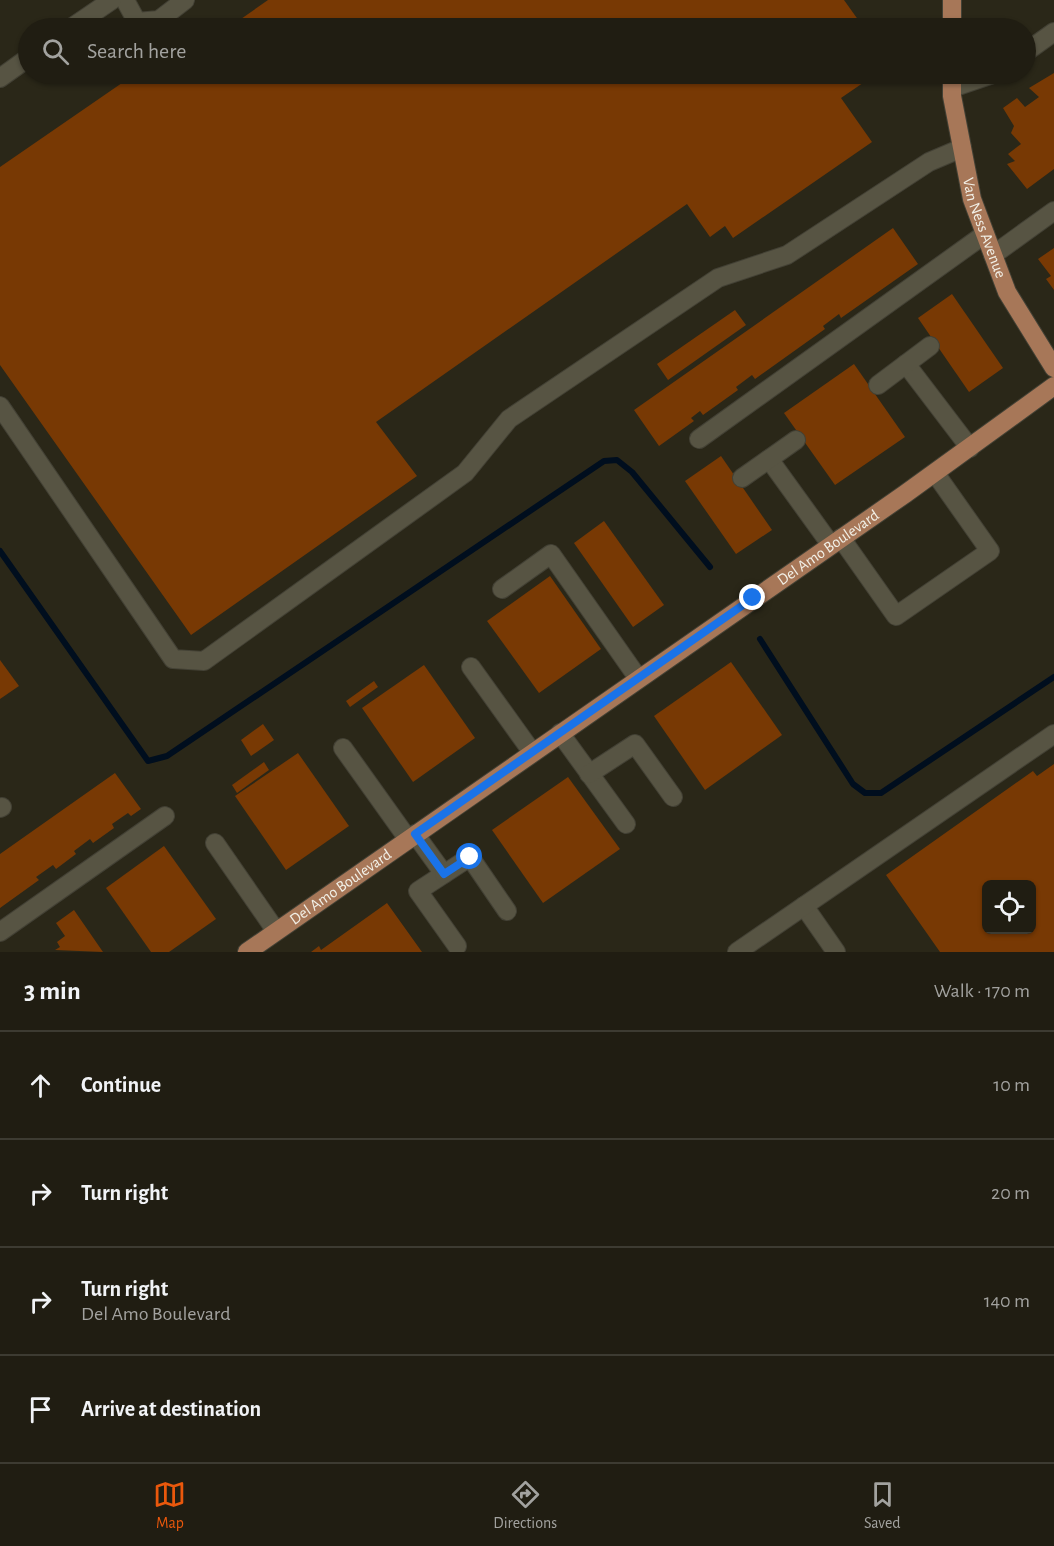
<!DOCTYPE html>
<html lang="en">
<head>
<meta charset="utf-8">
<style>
  body { margin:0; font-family:"Alegreya Sans",sans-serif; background:#28261b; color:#f1f3f6 }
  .controls { position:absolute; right:18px; bottom:18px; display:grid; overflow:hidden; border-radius:9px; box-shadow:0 2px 4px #0004 }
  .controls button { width:54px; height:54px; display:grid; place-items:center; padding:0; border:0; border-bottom:2px solid #3d3b32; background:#201d12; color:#f1f3f6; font:30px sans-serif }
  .stop { position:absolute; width:18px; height:18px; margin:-14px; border:4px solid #1a73e8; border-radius:50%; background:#fff }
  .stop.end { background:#1a73e8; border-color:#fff; box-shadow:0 2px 6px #0008 }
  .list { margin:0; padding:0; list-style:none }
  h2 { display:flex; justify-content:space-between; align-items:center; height:78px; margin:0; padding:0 24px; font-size:26px }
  h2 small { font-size:20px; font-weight:400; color:#a2a29f }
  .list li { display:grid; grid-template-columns:39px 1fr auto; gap:18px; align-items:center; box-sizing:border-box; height:108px; padding:0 24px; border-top:2px solid #3d3b32 }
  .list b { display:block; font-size:22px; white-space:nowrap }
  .list p { margin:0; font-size:20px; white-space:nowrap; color:#a2a29f }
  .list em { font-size:20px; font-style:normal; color:#a2a29f }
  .icon { flex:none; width:33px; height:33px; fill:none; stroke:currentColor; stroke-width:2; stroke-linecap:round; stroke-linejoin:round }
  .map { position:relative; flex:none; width:1054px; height:952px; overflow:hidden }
  .search { position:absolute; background:#201d12; box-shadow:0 2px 4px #0004; left:18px; right:18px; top:18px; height:66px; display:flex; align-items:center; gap:15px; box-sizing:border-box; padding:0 21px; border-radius:33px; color:#a2a29f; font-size:22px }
  .sheet { height:510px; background:#201d12 }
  nav { display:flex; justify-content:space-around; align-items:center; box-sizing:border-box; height:84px; border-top:2px solid #3d3b32; background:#201d12; font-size:16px; color:#a2a29f }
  nav a { display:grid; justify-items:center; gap:3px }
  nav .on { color:#ea580c }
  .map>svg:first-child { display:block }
</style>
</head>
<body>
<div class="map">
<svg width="1054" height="952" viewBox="0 0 1054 952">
  <rect width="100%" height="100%" fill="#2a2718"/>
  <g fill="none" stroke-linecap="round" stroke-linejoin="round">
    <g stroke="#000e1e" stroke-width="6">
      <polyline points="0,551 148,761 167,756 604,461 617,460 632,472 710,567"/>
      <polyline points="760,639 853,784 865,793 881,793 1054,677"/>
    </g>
  </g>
  <g fill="#783904" fill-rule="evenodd">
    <polygon points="268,0 844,0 864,28 228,28"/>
    <polygon points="219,19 225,28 205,28"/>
    <polygon points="1054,73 1054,169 1027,189 1007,164 1015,161 1008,154 1021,144 1011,133 1014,126 1003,108 1017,98 1025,107 1039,97 1029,88"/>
    <polygon points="135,74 876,74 841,98 872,142 733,238 725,226 710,237 687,204 376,422 417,476 191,635 0,365 0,167"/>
    <polygon points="893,228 918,264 841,318 839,314 823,326 825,329 755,379 752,375 736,387 738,390 703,415 700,411 691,418 694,421 659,446 634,410"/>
    <polygon points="1054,248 1054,290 1046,279 1051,276 1038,259"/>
    <polygon points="952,294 1003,368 969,392 918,318"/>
    <polygon points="735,310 746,325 668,380 657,364"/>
    <polygon points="854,364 905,437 835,485 784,413"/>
    <polygon points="721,456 772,530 736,554 685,481"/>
    <polygon points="604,521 664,605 633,627 574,543"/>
    <polygon points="550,576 601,649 539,693 487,621"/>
    <polygon points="0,660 19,686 0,699"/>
    <polygon points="731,662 782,735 705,790 654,716"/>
    <polygon points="424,665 475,738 413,782 362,708"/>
    <polygon points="374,681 378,687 350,707 346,701"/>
    <polygon points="263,724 274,740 251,756 241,740"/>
    <polygon points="298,753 349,826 286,870 235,796"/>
    <polygon points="264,762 269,770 237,793 232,785"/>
    <path d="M1054,764V952H940L886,875L1033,771L1037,776ZM986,885H1032V930H986Z"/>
    <polygon points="115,773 141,809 131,816 128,813 112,824 114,828 93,843 90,839 74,851 76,854 56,869 53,865 36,877 39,880 0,908 0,854"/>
    <polygon points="568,777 620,849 543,903 492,830"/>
    <polygon points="164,846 216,919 169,952 151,952 106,888"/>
    <polygon points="387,903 422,952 311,952 319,946 321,950"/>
    <polygon points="74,910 103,952 55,950 60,947 57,942 65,936 56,923"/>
  </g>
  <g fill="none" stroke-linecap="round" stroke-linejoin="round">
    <defs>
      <g id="minor">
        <polyline points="125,0 137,22 159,20 185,0"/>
        <polyline points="71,28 112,0"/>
        <polyline points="1026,52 1054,32"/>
        <polyline points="0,78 28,58"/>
        <polyline points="952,88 993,74"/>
        <polyline points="993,255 1054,211"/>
        <polyline points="906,364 970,448"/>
        <polyline points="878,385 930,346"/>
        <polyline points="0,406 173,659 204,661 465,473 509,419 718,278 787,255 929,162 962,148"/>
        <polyline points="699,439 985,234"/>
        <polyline points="769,459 831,545"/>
        <polyline points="742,478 796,440"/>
        <polyline points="841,538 896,616 990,551 935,473"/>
        <polyline points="502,589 551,554 638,678"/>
        <polyline points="471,667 532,752"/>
        <polyline points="560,733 626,824"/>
        <polyline points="343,748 408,839"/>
        <polyline points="589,774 635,744 673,797"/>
        <polyline points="0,808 2,807"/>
        <polyline points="415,834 444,874 418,891 457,946"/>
        <polyline points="215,843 276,931"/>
        <polyline points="444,874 470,857 507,911"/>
        <polyline points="804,906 836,952"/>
        <polyline points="0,932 165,816"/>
        <polyline points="737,952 1054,734"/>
      </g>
      <g id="major">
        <polyline points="952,28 952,0"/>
        <path id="s1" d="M952,74V96L972,199L1007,292L1054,368"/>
        <path id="s2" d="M247,952L905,494L1054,386"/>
      </g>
    </defs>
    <use href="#minor" stroke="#434135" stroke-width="20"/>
    <use href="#major" stroke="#434135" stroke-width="20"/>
    <use href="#minor" stroke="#575443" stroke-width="18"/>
    <use href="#major" stroke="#a77758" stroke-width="18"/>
  </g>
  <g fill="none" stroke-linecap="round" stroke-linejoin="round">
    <polyline stroke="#1a73e8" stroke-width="8" points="470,857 444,874 415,834 753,598"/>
  </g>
  <g text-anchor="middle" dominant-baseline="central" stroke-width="5" stroke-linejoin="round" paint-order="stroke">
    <g font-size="16" fill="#f2f0e7" stroke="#201d0e">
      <text stroke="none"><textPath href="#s1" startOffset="158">Van Ness Avenue</textPath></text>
      <text stroke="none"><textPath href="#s2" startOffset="708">Del Amo Boulevard</textPath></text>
      <text stroke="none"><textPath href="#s2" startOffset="114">Del Amo Boulevard</textPath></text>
    </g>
  </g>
</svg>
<div class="controls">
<button><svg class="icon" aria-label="locate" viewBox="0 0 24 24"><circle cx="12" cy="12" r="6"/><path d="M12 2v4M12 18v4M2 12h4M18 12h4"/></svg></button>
</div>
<div class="stop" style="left:470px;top:857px"></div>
<div class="stop end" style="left:753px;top:598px"></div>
<div class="search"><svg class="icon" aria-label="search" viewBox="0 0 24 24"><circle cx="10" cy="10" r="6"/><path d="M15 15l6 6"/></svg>Search here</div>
</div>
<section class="sheet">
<h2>3 min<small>Walk · 170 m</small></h2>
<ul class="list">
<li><svg class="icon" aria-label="ahead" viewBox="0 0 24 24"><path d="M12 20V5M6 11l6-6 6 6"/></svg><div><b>Continue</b></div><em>10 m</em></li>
<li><svg class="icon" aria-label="right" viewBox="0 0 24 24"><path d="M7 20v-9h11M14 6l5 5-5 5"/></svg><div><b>Turn right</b></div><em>20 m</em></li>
<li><svg class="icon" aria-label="right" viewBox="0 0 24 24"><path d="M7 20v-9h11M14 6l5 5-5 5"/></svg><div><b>Turn right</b><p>Del Amo Boulevard</p></div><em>140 m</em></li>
<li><svg class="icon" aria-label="arrive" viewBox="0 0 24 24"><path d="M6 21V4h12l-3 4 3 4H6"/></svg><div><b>Arrive at destination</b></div></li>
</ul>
</section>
<nav>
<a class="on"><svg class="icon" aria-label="map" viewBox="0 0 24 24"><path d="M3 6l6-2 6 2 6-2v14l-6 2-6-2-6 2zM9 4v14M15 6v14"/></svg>Map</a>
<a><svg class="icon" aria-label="directions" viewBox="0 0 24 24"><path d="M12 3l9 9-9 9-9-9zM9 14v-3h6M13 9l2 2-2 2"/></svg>Directions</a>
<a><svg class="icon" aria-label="saved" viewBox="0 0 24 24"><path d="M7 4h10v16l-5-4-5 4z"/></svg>Saved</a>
</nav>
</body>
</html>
